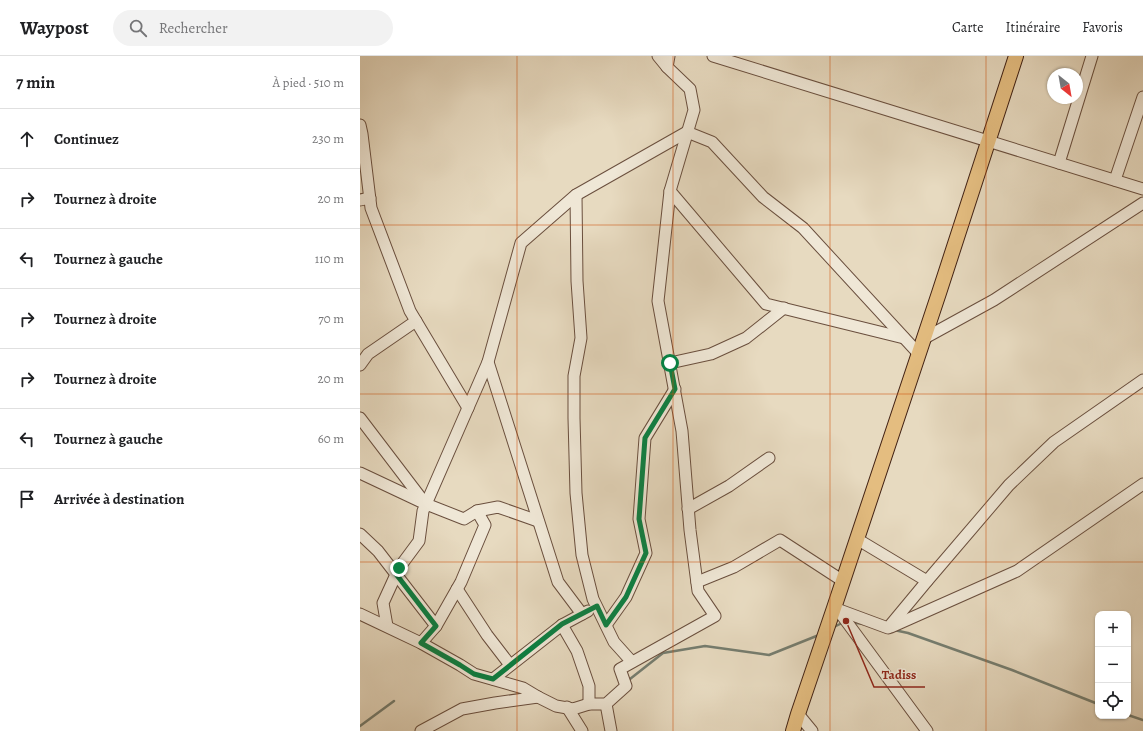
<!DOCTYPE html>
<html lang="fr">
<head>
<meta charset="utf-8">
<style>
  body { margin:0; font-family:Alegreya,serif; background:#f2f2f2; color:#202124 }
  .controls { position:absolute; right:12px; bottom:12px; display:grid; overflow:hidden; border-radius:8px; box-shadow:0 1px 3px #0004 }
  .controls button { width:36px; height:36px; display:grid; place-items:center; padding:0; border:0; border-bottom:1px solid #e0e0e0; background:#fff; color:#202124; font:20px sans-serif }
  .compass { position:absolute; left:687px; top:12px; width:36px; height:36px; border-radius:50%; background:#fff; box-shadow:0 1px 3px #0004; rotate:149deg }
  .stop { position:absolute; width:12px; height:12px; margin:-9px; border:3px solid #0b8043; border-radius:50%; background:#fff }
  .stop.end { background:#0b8043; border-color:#fff; box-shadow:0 1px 4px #0008 }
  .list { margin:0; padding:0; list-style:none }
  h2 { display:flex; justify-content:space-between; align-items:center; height:52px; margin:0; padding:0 16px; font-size:17px }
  h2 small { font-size:13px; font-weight:400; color:#757577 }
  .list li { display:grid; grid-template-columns:26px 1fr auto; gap:12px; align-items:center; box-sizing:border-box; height:60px; padding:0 16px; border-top:1px solid #e0e0e0 }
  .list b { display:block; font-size:15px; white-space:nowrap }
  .list em { font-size:13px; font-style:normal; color:#757577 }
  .icon { flex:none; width:22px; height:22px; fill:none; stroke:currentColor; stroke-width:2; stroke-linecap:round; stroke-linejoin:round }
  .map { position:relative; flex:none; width:783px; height:675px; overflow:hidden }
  header { display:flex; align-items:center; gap:24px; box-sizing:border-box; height:56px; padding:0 20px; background:#fff; border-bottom:1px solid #e0e0e0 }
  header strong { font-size:19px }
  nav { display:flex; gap:22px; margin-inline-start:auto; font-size:14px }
  .search { width:280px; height:36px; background:#f2f2f2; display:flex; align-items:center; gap:10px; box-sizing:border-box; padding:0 14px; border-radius:22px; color:#757577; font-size:15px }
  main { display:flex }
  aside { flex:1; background:#fff }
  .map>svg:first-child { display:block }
</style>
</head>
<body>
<header>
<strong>Waypost</strong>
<div class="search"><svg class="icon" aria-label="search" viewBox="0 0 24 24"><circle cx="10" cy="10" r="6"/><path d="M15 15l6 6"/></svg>Rechercher</div>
<nav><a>Carte</a><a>Itinéraire</a><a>Favoris</a></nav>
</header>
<main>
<aside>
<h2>7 min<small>À pied · 510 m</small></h2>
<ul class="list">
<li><svg class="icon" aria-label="ahead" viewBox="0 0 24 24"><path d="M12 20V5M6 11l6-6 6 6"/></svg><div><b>Continuez</b></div><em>230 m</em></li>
<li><svg class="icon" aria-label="right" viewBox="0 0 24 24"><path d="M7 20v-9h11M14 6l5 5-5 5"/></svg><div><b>Tournez à droite</b></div><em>20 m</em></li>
<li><svg class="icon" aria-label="left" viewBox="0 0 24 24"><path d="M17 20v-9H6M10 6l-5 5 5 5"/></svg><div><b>Tournez à gauche</b></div><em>110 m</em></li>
<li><svg class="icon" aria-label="right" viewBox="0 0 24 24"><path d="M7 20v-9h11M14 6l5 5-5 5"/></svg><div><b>Tournez à droite</b></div><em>70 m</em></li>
<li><svg class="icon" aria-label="right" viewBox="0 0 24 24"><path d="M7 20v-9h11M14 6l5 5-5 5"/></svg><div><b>Tournez à droite</b></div><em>20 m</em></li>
<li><svg class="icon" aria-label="left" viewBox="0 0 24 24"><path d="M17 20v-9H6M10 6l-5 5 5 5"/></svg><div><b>Tournez à gauche</b></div><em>60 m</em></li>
<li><svg class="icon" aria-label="arrive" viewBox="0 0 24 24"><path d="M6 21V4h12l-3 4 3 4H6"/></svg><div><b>Arrivée à destination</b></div></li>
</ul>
</aside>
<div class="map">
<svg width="783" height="675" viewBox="0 0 783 675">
  <rect width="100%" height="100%" fill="#e7dac0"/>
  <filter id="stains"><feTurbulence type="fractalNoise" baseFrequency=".005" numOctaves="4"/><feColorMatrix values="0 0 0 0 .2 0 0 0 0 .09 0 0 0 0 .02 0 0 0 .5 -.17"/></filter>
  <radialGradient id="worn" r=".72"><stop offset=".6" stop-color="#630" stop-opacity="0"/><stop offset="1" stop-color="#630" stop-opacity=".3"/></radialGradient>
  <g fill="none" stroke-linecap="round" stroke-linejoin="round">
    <g stroke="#757d6f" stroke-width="2.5">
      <polyline points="491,566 503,568"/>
      <polyline points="472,572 484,566"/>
      <polyline points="534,574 548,577 652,614 738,648"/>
      <polyline points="270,623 303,597 345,590 409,599 459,579"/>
      <polyline points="768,659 783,664"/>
      <polyline points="0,670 34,645"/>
    </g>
    <defs>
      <g id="minor">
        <polyline points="298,0 307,11"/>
        <polyline points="353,0 783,133"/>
        <polyline points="0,69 2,78 11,152 50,255 108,352"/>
        <polyline points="699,107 732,0"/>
        <polyline points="755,124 783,41"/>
        <polyline points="310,135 406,248 544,282"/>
        <polyline points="216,139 217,225 221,282 214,320 214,362 216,437 222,499 233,543 254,586 272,606"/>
        <polyline points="0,144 10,142"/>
        <polyline points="563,283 634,244 783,147"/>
        <polyline points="128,306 198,526 222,558"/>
        <polyline points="310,307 351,298 386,282 424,252"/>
        <polyline points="0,309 8,298 56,265"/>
        <polyline points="0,362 64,446"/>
        <polyline points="0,417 66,448 104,463 117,455 138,451 178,465"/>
        <polyline points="328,453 369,430 409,402"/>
        <polyline points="0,478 18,495 76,570"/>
        <polyline points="497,483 567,525"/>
        <polyline points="337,526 374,511 420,484 483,525"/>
        <polyline points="97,533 127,579 150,609"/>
        <polyline points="474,552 528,572 567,525 649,429 694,386 783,324"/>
        <polyline points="478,554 567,675"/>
        <polyline points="0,558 61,587 100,609 114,618 163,632 178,641 196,650 213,653 229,648 246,648 266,630 260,613 355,560 338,535 330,474 322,375 298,245 310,135 334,54 330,33 307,11 309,0"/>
        <polyline points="202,569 217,595 229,630 229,648"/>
        <polyline points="246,569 266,541 286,497 279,463 285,382 315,333"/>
        <polyline points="27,570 23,547 39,512 59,485 63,455 128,306 161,187 216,139 327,76 352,86 403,141 443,172 559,298"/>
        <polyline points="531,571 657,515 783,428"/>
        <polyline points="61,587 76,570 101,526 125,469 117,455"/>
        <polyline points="133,623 202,569 228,555"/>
        <polyline points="246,648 251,675"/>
        <polyline points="207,651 222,675"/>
        <polyline points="438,658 452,675"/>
        <polyline points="61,675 102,653 135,647 178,641"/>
      </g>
      <polyline id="major" points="433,675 438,658 474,552 579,237 656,0"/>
    </defs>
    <use href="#minor" stroke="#6a4f3e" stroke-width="13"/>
    <use href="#major" stroke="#412113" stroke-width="16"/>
    <use href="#minor" stroke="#efe7d6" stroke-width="11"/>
    <use href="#major" stroke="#e4bd80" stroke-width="14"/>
  </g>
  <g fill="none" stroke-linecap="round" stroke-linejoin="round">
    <polyline stroke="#0b8043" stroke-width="5" points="39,512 36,518 76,570 61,587 100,609 114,618 133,623 202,568 237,550 246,569 266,541 286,497 279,463 285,382 315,333 310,307"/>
  </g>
  <path fill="none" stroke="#cf510d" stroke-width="1" stroke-opacity="0.55" d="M157,0V675M313,0V675M470,0V675M626,0V675M0,169H783M0,338H783M0,506H783"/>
  <path fill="none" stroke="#8f2418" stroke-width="1.5" d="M486 565L514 631H565"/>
  <circle fill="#8f2418" stroke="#efe7d6" stroke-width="1.5" cx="486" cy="565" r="4"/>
  <g font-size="13" text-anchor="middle" font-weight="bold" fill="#8f2418" stroke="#efe7d6" stroke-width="3" stroke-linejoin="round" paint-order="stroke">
    <text x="539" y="623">Tadiss</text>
  </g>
  <rect width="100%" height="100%" filter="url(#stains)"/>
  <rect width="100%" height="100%" fill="url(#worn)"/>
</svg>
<div class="controls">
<button>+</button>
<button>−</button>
<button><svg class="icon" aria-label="locate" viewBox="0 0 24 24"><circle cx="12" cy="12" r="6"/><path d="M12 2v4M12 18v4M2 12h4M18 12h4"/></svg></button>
</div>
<svg class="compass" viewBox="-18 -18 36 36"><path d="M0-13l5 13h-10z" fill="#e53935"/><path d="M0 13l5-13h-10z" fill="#757577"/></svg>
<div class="stop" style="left:310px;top:307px"></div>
<div class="stop end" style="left:39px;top:512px"></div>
</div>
</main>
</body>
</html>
